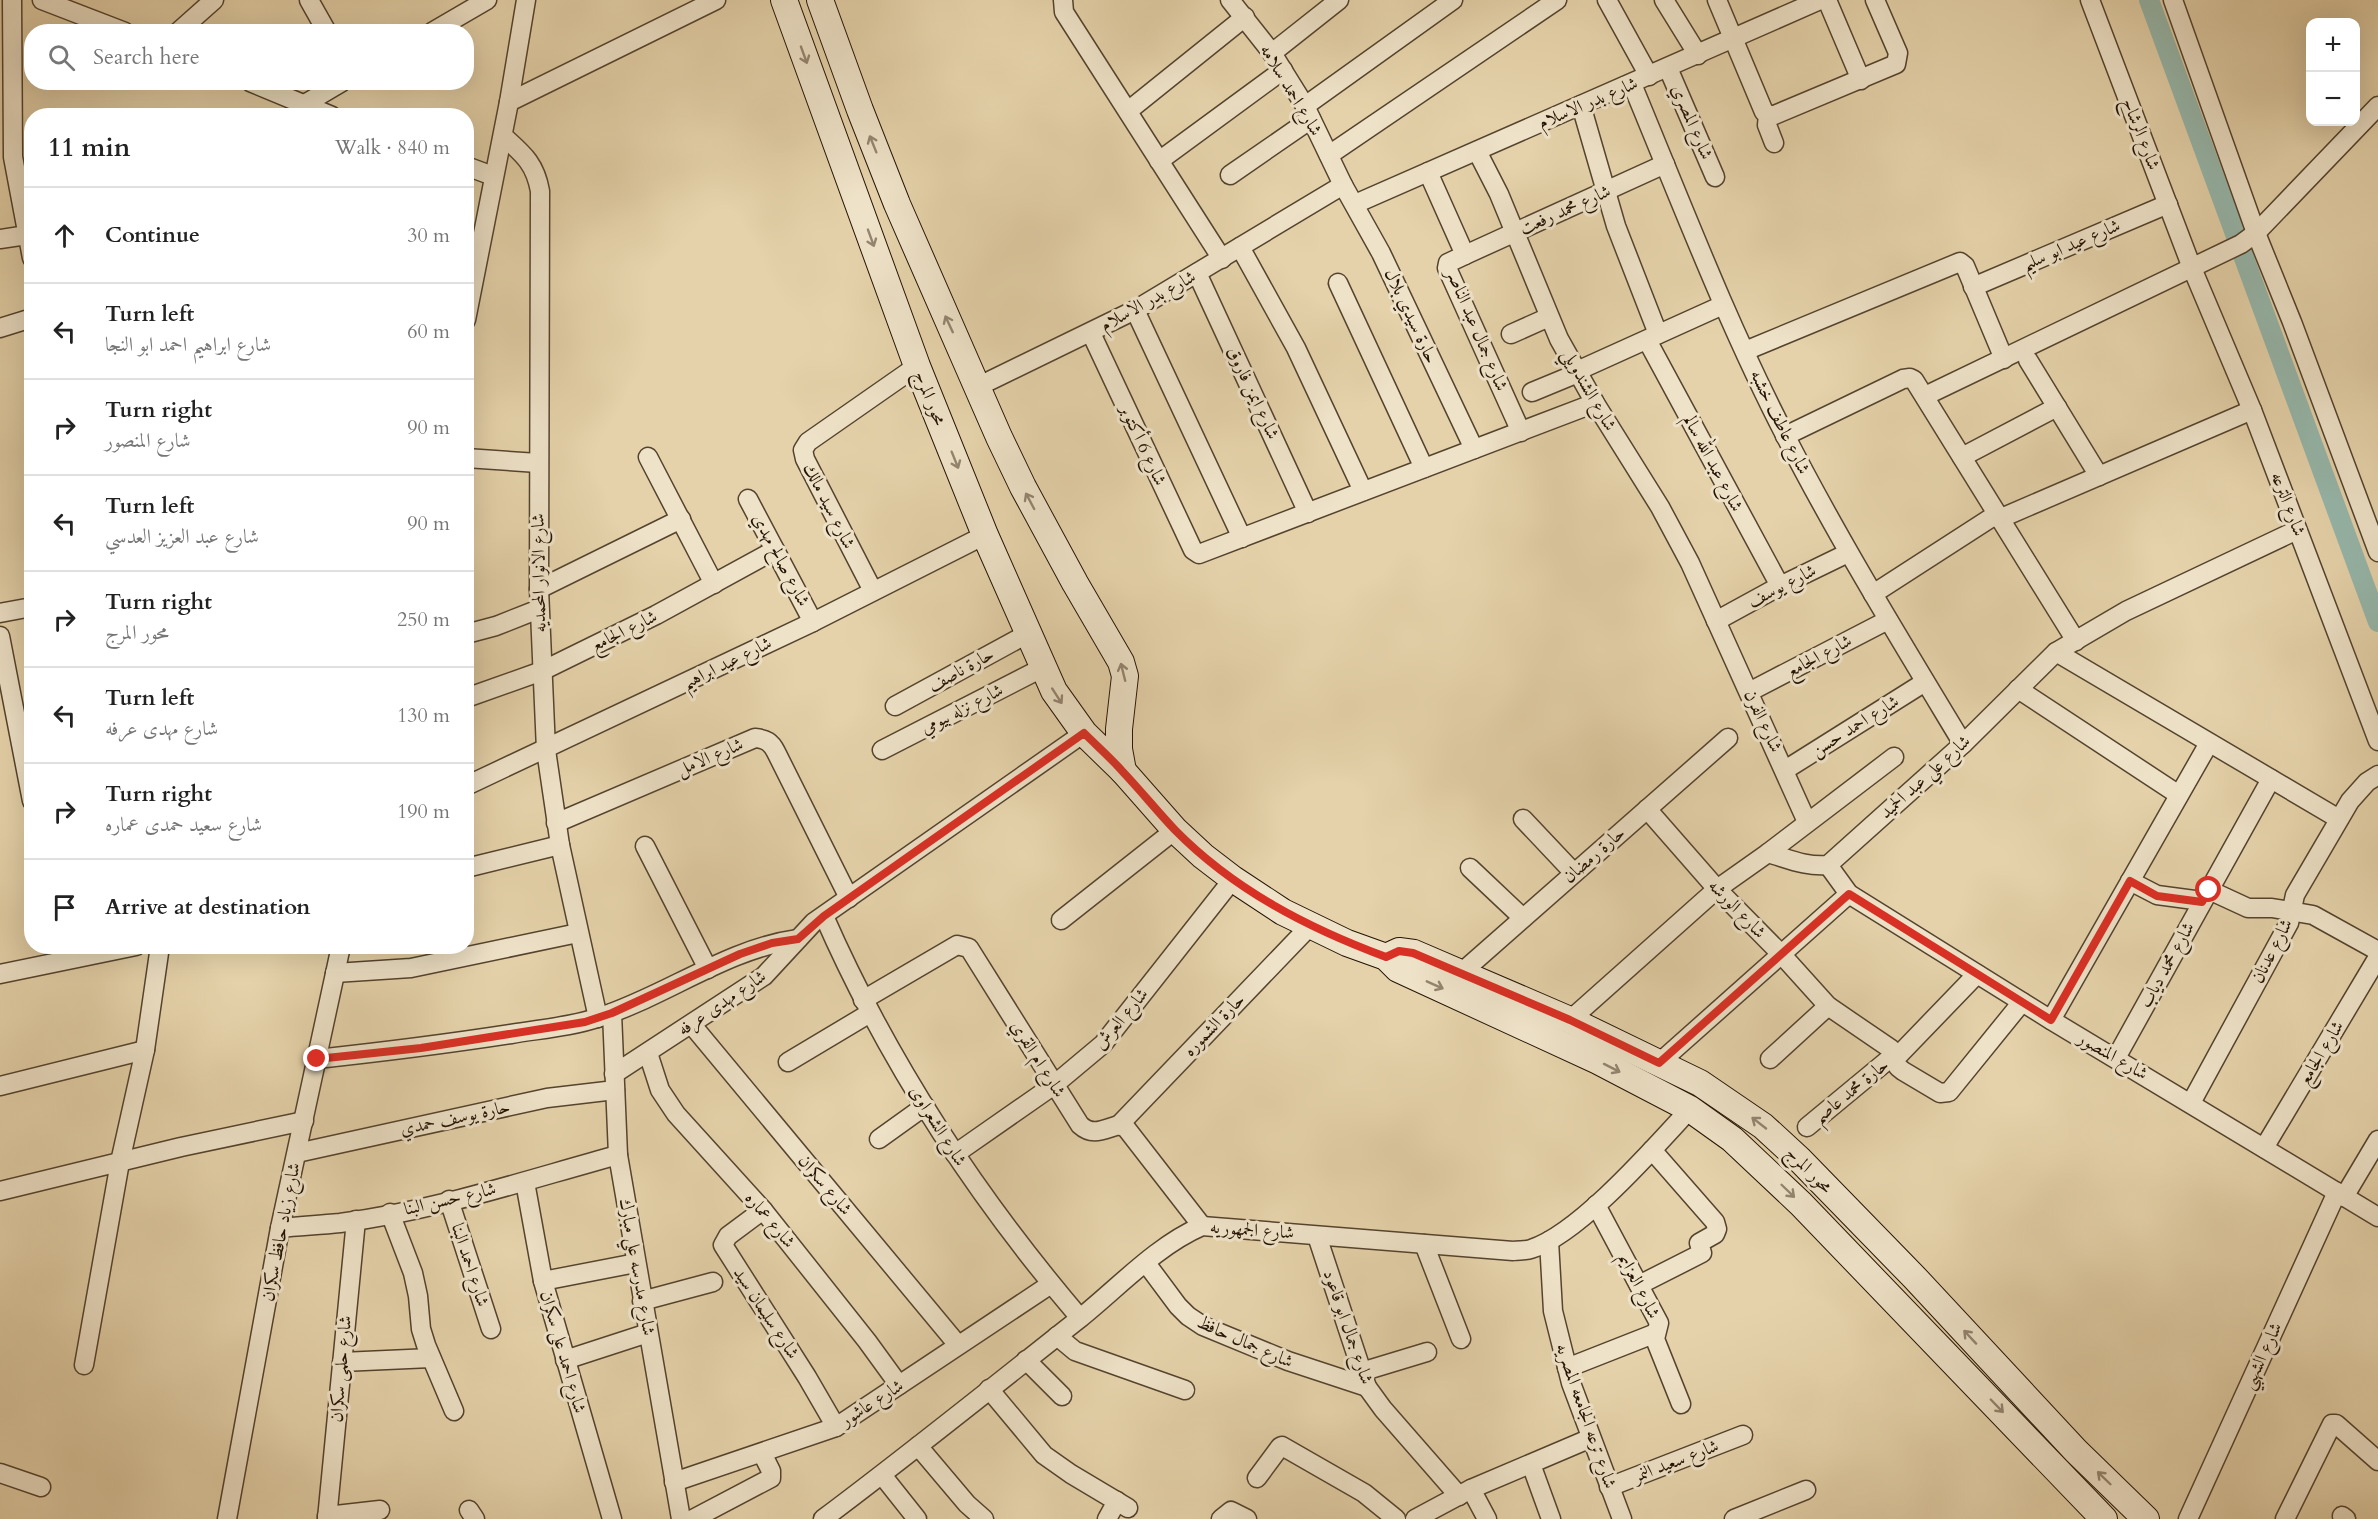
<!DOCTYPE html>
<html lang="en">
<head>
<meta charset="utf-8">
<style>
  body { margin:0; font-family:Cardo,Amiri,serif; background:#f2f2f2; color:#222 }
  .controls { position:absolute; right:18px; top:18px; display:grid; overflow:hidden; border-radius:12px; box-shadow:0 6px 24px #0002 }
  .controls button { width:54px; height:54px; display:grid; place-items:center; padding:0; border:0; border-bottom:2px solid #e0e0e0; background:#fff; color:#222; font:30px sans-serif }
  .stop { position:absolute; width:18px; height:18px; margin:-14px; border:4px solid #d93025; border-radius:50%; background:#fff }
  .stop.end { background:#d93025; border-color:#fff; box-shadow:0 2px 6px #0008 }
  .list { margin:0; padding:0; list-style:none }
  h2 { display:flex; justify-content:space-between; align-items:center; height:78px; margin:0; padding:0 24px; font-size:26px }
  h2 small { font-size:20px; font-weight:400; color:#767676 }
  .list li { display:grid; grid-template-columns:39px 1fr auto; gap:18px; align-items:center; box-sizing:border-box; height:96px; padding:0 24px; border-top:2px solid #e0e0e0 }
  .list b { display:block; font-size:22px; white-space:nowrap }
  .list p { margin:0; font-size:20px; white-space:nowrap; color:#767676 }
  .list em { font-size:20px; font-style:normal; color:#767676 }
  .icon { flex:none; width:33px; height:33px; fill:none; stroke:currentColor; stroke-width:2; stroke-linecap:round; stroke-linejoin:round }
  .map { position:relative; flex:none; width:2378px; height:1519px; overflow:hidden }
  .search { position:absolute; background:#fff; box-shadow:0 6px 24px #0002; left:24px; top:24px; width:450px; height:66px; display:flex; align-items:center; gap:15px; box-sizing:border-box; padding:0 21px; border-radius:24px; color:#767676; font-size:22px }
  .panel { position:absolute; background:#fff; box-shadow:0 6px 24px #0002; left:24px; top:108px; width:450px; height:846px; border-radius:24px }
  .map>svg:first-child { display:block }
</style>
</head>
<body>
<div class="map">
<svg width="2378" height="1519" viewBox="0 0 2378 1519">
  <rect width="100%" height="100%" fill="#e5d2aa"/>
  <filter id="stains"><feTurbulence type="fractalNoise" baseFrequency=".00333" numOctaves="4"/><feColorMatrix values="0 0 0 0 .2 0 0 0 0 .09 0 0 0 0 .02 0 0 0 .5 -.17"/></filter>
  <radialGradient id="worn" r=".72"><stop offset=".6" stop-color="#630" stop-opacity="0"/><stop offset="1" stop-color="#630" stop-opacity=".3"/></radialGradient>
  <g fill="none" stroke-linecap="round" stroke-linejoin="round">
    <polyline stroke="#96b7ab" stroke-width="20" points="2149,0 2378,622"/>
    <defs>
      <g id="minor">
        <polyline points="12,0 13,157 32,258"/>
        <polyline points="42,0 125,32"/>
        <polyline points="309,0 327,32"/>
        <polyline points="1063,0 1064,12 1222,259"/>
        <polyline points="1230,0 1272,53 1305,106 1343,185 1381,253 1474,449"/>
        <polyline points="1607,0 1649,76"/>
        <polyline points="1664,0 1698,55"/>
        <polyline points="1717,0 1764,112 1772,116 1896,64 1898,53 1875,0"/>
        <polyline points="1827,0 1861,80"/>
        <polyline points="2090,0 2192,268 2252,410 2378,741"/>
        <polyline points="2173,0 2256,233 2292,322 2378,552"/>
        <polyline points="178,32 214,0"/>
        <polyline points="432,32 487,0"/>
        <polyline points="1272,53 1339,0"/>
        <polyline points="1668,68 1715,177"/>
        <polyline points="250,82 332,116"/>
        <path d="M1632,84C1681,202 1727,323 1786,437C1840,542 1902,643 1963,744"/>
        <polyline points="509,102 716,0"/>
        <polyline points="303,105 342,82"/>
        <polyline points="1581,105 1616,226 1658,334"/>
        <polyline points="1305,106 1453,0"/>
        <polyline points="1128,111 1245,17"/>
        <polyline points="1768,115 1767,125 1774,143"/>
        <path d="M503,136C523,154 535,163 540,191L539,589L546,750L560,845L598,1018"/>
        <polyline points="1477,151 1499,194 1559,339 1595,403 1660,507 1690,563 1807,822"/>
        <polyline points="1329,155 1557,0"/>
        <polyline points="1159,161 1283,70"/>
        <polyline points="466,166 493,176"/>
        <polyline points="1428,172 1465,255 1448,263 1447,268 1521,432"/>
        <polyline points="1230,175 1311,119"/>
        <polyline points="1355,204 1820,0"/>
        <polyline points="0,239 27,235"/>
        <polyline points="1240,247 1296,348 1363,491"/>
        <polyline points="1465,255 1665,164"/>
        <polyline points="1197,273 1308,513"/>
        <polyline points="1338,283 1424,468"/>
        <polyline points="1973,287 2168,204"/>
        <polyline points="1135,310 1242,538"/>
        <polyline points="466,320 509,102 526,0"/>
        <polyline points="0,328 32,318"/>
        <polyline points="1091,333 1193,550 1199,554 1595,403"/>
        <polyline points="1511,334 1549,317"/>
        <polyline points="1647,340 1780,586"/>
        <polyline points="1745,351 1960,262 1965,266 2004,359"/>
        <polyline points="2028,360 2099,476"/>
        <polyline points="1577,371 1723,305"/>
        <polyline points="977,387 1135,310 1343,185"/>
        <polyline points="1532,392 1578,373"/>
        <polyline points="1925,396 2241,244 2256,233 2378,106"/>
        <polyline points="1785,436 1903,379 1910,378 1914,380 2076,641"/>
        <polyline points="648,457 714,584"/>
        <polyline points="1962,457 2057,407"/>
        <polyline points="466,458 538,463"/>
        <polyline points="748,499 813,622"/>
        <polyline points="1999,519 2252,410"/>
        <polyline points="539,589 681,519"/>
        <polyline points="873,591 805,459 803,450 808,442 917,366"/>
        <polyline points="1873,594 1997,514"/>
        <polyline points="0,613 32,607"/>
        <polyline points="1716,621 1780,586 1848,553"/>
        <polyline points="466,634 496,626 539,609"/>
        <polyline points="0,636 32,801"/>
        <polyline points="2056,652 2339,819"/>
        <polyline points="2018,689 2179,795"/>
        <polyline points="1749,692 1888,620"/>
        <polyline points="466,698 542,671 656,615 775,550"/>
        <polyline points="895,706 1027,634"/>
        <polyline points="882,750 1042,668"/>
        <polyline points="1785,770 1925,682"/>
        <polyline points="466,786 813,622 985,535"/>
        <polyline points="1647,809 1717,889 1782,955 1828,1006 1891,1049 1898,1067 1903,1071 1940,1093 1949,1092 2022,1002"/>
        <polyline points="1523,819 1574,873"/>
        <path d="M556,823L755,738C766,739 771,742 776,752L849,898"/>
        <polyline points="645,846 708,969"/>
        <polyline points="1768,853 1894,757"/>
        <polyline points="1828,865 1849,894 2051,1020 2378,1217"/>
        <polyline points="466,868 560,845"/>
        <polyline points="1470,868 1523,918"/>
        <polyline points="2130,881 2157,895 2202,901"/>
        <polyline points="2209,890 2248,908 2272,908 2313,915 2378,951"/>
        <path d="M824,916C888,1062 976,1196 1080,1318"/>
        <polyline points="1061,920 1175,830"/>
        <polyline points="335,973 411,968 578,933"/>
        <polyline points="1461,973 1728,738"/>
        <polyline points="0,974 136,946"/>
        <path d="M863,1000L957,945L969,948L1080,1125C1093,1137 1104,1129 1119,1125L1126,1128L1202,1226"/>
        <polyline points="612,1013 618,1155 681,1519"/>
        <path d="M1570,1020L1717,889L1768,853C1789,859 1806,867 1828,865L1963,744L2056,652L2126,611L2297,530"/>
        <polyline points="2051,1020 2209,743"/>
        <polyline points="692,1025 958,1345"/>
        <polyline points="648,1053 660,1090 676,1114 763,1210 867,1341 899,1385"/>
        <polyline points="2116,1058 2271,779"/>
        <path d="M317,1059C382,1052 446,1044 511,1034C540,1029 571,1027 600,1017C668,995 726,949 798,939"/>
        <polyline points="1770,1059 1828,1006"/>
        <polyline points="1895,1059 1977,974"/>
        <polyline points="788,1062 870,1013"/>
        <polyline points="1659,1063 1849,894"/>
        <polyline points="614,1074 764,976 814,922 1084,733"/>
        <polyline points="0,1086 145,1050"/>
        <polyline points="2191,1103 2289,923 2295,895 2350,801 2367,782 2378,775"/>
        <polyline points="1119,1125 1310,926"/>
        <polyline points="1807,1127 1894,1055"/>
        <polyline points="879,1139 925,1106"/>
        <polyline points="2264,1148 2378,957"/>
        <polyline points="297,1153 547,1098 615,1090"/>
        <polyline points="955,1154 1054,1085 1103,1044 1233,879"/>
        <polyline points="525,1182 543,1281 612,1519"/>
        <polyline points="0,1191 181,1147 304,1121"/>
        <polyline points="2344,1197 2378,1140"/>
        <polyline points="449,1200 491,1329"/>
        <polyline points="1596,1205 1659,1323 1655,1339 1681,1404"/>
        <polyline points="763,1210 728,1236 723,1245 807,1377 836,1427"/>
        <polyline points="390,1213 413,1273 418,1296 421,1329 426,1345 454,1411"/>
        <path d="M280,1228C300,1226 320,1225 340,1223C434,1211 526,1180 618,1155"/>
        <polyline points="1317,1236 1367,1387 1383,1409 1459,1496"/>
        <polyline points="1549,1241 1553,1311 1571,1383 1622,1519"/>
        <polyline points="1424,1244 1461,1339"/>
        <polyline points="1146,1263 1178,1306 1188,1316 1203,1326 1288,1361 1367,1387"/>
        <polyline points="543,1281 636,1263"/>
        <polyline points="1639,1285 1702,1253 1699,1243 1715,1234 1717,1229 1715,1222 1652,1150"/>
        <polyline points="642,1301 713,1282"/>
        <polyline points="1057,1336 1075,1351 1185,1390"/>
        <polyline points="565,1360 648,1333"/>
        <polyline points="1026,1360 1062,1396"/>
        <polyline points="342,1362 431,1358"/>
        <polyline points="84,1365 120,1162 145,1050 160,946"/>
        <polyline points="1567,1368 1656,1333"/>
        <polyline points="1361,1372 1427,1352"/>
        <polyline points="989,1389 1044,1455 1071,1474 1128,1508"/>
        <polyline points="918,1446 967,1504 984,1519"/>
        <polyline points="1531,1464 1551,1519"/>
        <polyline points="0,1473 41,1487"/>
        <polyline points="882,1475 917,1519"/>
        <polyline points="1257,1478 1280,1447 1282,1446 1364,1493 1396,1519"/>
        <polyline points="674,1482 836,1427 1051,1284"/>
        <polyline points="1609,1487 1743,1435"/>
        <polyline points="1471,1489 1487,1519"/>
        <polyline points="469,1510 475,1519"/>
        <polyline points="327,1516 380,1510"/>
        <polyline points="2342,1516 2346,1519"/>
        <polyline points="227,1519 280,1228 341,946"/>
        <polyline points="327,1519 356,1220"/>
        <polyline points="693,1519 771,1478 771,1471 762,1453"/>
        <path d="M823,1519C910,1454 994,1386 1079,1319C1119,1287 1156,1246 1202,1226L1513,1251C1519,1250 1526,1251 1531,1249C1579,1234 1654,1148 1690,1109"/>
        <polyline points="1107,1519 1117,1501"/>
        <polyline points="1221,1519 1231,1511 1247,1519"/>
        <polyline points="1415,1519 1471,1489 1591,1438"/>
        <polyline points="1734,1519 1806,1490"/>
        <polyline points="2188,1519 2337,1192"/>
        <polyline points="2285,1519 2332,1424 2336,1424 2378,1461"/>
      </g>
      <g id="secondary">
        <polyline points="784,0 917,366 985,535 1054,691 1084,733 1123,771 1175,830 1203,856 1233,879 1283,912 1347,943 1386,957 1398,969 1598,1061 1690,1109 1732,1139 1801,1204 2104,1519"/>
        <polyline points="820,0 860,110 897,204 999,437 1023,487 1075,583 1121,662 1125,676 1119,729 1119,749 1123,771"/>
        <polyline points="1386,957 1399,951 1414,953 1570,1020 1700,1083 1763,1126 1799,1159 1914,1277 2076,1451 2146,1519"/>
      </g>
    </defs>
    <use href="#minor" stroke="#54432e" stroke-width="21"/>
    <use href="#secondary" stroke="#241305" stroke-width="28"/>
    <use href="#minor" stroke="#eee2c8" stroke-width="18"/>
    <use href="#secondary" stroke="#eee2c8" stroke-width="26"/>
  </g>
  <defs><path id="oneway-shaft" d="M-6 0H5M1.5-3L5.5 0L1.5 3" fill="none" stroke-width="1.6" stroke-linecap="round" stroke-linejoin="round" transform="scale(1.5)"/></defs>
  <g stroke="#938570">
    <use href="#oneway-shaft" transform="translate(804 55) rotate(70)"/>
    <use href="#oneway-shaft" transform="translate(873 144) rotate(-112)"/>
    <use href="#oneway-shaft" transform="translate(871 238) rotate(70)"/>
    <use href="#oneway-shaft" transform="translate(949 324) rotate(-115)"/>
    <use href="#oneway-shaft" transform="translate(955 460) rotate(68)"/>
    <use href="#oneway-shaft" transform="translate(1030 501) rotate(-118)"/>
    <use href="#oneway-shaft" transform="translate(1123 672) rotate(-104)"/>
    <use href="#oneway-shaft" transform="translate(1057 696) rotate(57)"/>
    <use href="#oneway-shaft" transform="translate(1435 985) rotate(24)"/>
    <use href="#oneway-shaft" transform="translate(1612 1068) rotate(27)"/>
    <use href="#oneway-shaft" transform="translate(1759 1123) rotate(-142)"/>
    <use href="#oneway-shaft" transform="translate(1788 1191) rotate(44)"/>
    <use href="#oneway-shaft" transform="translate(1970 1337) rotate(-133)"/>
    <use href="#oneway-shaft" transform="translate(1997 1406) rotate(46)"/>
    <use href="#oneway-shaft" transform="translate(2104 1478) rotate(-136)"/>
  </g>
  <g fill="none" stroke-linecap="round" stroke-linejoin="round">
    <path stroke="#d93025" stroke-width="8" d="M317,1059L421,1048L585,1022L612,1013L740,954L772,943L798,939L824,916L1084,733C1097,746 1111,758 1123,772C1141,791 1157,811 1175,830C1234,890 1308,928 1386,957L1399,951L1413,953L1570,1020L1659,1063L1849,894L2051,1020L2130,881L2157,896L2202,902L2209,890"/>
  </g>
  <g text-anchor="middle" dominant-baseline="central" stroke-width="6" stroke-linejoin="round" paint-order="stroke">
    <g font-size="18" fill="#241305" stroke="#eee2c8">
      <text transform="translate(1291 90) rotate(59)">شارع احمد سلامه</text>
      <text transform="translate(1588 103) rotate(-23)">شارع بدر الاسلام</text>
      <text transform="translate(1692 122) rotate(67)">شارع المصري</text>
      <text transform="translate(2141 134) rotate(69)">شارع الرشاح</text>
      <text transform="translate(1565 210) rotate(-24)">شارع محمد رفعت</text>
      <text transform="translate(2071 245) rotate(-23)">شارع عيد ابو سليم</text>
      <text transform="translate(1148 301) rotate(-29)">شارع بدر الاسلام</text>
      <text transform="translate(1411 316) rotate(65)">حارة سيدي بلال</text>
      <text transform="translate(1477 330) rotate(67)">شارع جمال عبد الناصر</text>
      <text transform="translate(1589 390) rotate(60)">شارع الشندويلي</text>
      <text transform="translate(1253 393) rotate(65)">شارع ايمن فاروق</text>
      <text transform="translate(930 398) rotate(68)">محور المرج</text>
      <text transform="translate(1780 422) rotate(64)">شارع عاطف خشبه</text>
      <text transform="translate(1143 445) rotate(65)">شارع 6 أكتوبر</text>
      <text transform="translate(1713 463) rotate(62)">شارع عبد الله سالم</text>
      <text transform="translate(2288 504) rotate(69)">شارع الترعه</text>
      <text transform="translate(829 506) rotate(63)">شارع سيد مالك</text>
      <text transform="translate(781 560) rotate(62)">شارع صالح مهدي</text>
      <text transform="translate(539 573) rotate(-91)">شارع الانوار المحمديه</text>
      <text transform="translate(1782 586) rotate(-27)">شارع يوسف</text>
      <text transform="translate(624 631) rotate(-26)">شارع الجامع</text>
      <text transform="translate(1819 656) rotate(-28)">شارع الجامع</text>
      <text transform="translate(727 663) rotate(-26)">شارع عيد ابراهيم</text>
      <text transform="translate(961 670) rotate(-29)">حارة ناصف</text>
      <text transform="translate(962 709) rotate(-27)">شارع نزله بيومي</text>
      <text transform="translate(1763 721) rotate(65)">شارع الفرن</text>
      <text transform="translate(1855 726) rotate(-32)">شارع احمد حسن</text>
      <text transform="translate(710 757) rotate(-23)">شارع الامل</text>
      <text transform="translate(1925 777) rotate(-42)">شارع علي عبد الحميد</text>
      <text transform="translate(1594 855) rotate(-41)">حارة رمضان</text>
      <text transform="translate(1737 909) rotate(46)">شارع الورشه</text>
      <text transform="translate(2272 951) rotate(-63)">شارع عدنان</text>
      <text transform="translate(2167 965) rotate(-61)">شارع محمد دياب</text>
      <text transform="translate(722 1003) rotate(-34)">شارع مهدى عرفه</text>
      <text transform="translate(1121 1019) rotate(-50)">شارع العرش</text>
      <text transform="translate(1214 1025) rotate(-46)">حارة الشموره</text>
      <text transform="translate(2321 1053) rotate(-59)">شارع الجامع</text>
      <text transform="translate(2113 1056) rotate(30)">شارع المنصور</text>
      <text transform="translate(1038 1059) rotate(58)">شارع ام القري</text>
      <text transform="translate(1851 1091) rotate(-39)">حارة محمد عاصم</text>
      <text transform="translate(455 1118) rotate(-12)">حارة يوسف حمدي</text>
      <text transform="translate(938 1126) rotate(58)">شارع الشعراوى</text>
      <text transform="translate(1809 1170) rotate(45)">محور المرج</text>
      <text transform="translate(825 1185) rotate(50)">شارع سكران</text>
      <text transform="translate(450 1199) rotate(-13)">شارع حسن البنا</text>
      <text transform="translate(770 1220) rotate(50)">شارع عماره</text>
      <text transform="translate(1252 1230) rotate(4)">شارع الجمهوريه</text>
      <text transform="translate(281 1232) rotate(-79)">شارع زياد حافظ سكران</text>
      <text transform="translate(470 1265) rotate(72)">شارع احمد البنا</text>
      <text transform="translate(637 1267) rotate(80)">شارع مدرسه علي مبارك</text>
      <text transform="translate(1639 1286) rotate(63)">شارع العزايم</text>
      <text transform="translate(766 1313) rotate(57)">شارع سليمان سيد</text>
      <text transform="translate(1348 1327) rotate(71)">شارع جمال ابو قاعود</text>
      <text transform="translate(1245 1342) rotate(24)">شارع جمال حافظ</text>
      <text transform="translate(563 1352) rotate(74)">شارع احمد على سكران</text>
      <text transform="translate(2262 1356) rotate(-65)">شارع الشهبي</text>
      <text transform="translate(341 1369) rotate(-85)">شارع حلمى سكران</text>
      <text transform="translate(872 1403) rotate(-33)">شارع عاشور</text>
      <text transform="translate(1586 1416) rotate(71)">شارع ترعه الجامعه المصريه</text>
      <text transform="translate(1676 1461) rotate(-21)">شارع سعيد النمر</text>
    </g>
  </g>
  <rect width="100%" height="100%" filter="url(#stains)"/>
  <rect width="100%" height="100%" fill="url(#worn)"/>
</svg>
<div class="controls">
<button>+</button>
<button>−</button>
</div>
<div class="stop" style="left:2209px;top:890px"></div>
<div class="stop end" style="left:317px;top:1059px"></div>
<div class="search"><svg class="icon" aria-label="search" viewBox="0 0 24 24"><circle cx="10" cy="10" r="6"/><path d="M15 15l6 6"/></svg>Search here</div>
<section class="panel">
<h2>11 min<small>Walk · 840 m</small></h2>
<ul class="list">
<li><svg class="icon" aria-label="ahead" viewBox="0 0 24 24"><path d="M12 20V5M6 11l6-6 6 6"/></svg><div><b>Continue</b></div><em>30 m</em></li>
<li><svg class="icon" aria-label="left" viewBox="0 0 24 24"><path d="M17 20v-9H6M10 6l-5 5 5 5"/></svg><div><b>Turn left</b><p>شارع ابراهيم احمد ابو النجا</p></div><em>60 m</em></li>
<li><svg class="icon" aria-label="right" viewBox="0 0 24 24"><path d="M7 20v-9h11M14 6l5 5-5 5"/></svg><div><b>Turn right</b><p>شارع المنصور</p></div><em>90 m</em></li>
<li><svg class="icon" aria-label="left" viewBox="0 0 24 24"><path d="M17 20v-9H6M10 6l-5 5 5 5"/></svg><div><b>Turn left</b><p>شارع عبد العزيز العدسي</p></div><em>90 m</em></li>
<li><svg class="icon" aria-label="right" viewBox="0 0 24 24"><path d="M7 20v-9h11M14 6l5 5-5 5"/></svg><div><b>Turn right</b><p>محور المرج</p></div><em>250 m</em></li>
<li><svg class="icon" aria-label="left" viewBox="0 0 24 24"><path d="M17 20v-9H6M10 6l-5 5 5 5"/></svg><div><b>Turn left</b><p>شارع مهدى عرفه</p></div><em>130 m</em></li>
<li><svg class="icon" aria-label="right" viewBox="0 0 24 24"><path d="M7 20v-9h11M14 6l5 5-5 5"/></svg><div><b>Turn right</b><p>شارع سعيد حمدى عماره</p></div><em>190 m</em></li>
<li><svg class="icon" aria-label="arrive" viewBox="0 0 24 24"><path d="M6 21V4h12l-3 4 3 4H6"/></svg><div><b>Arrive at destination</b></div></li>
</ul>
</section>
</div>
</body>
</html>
